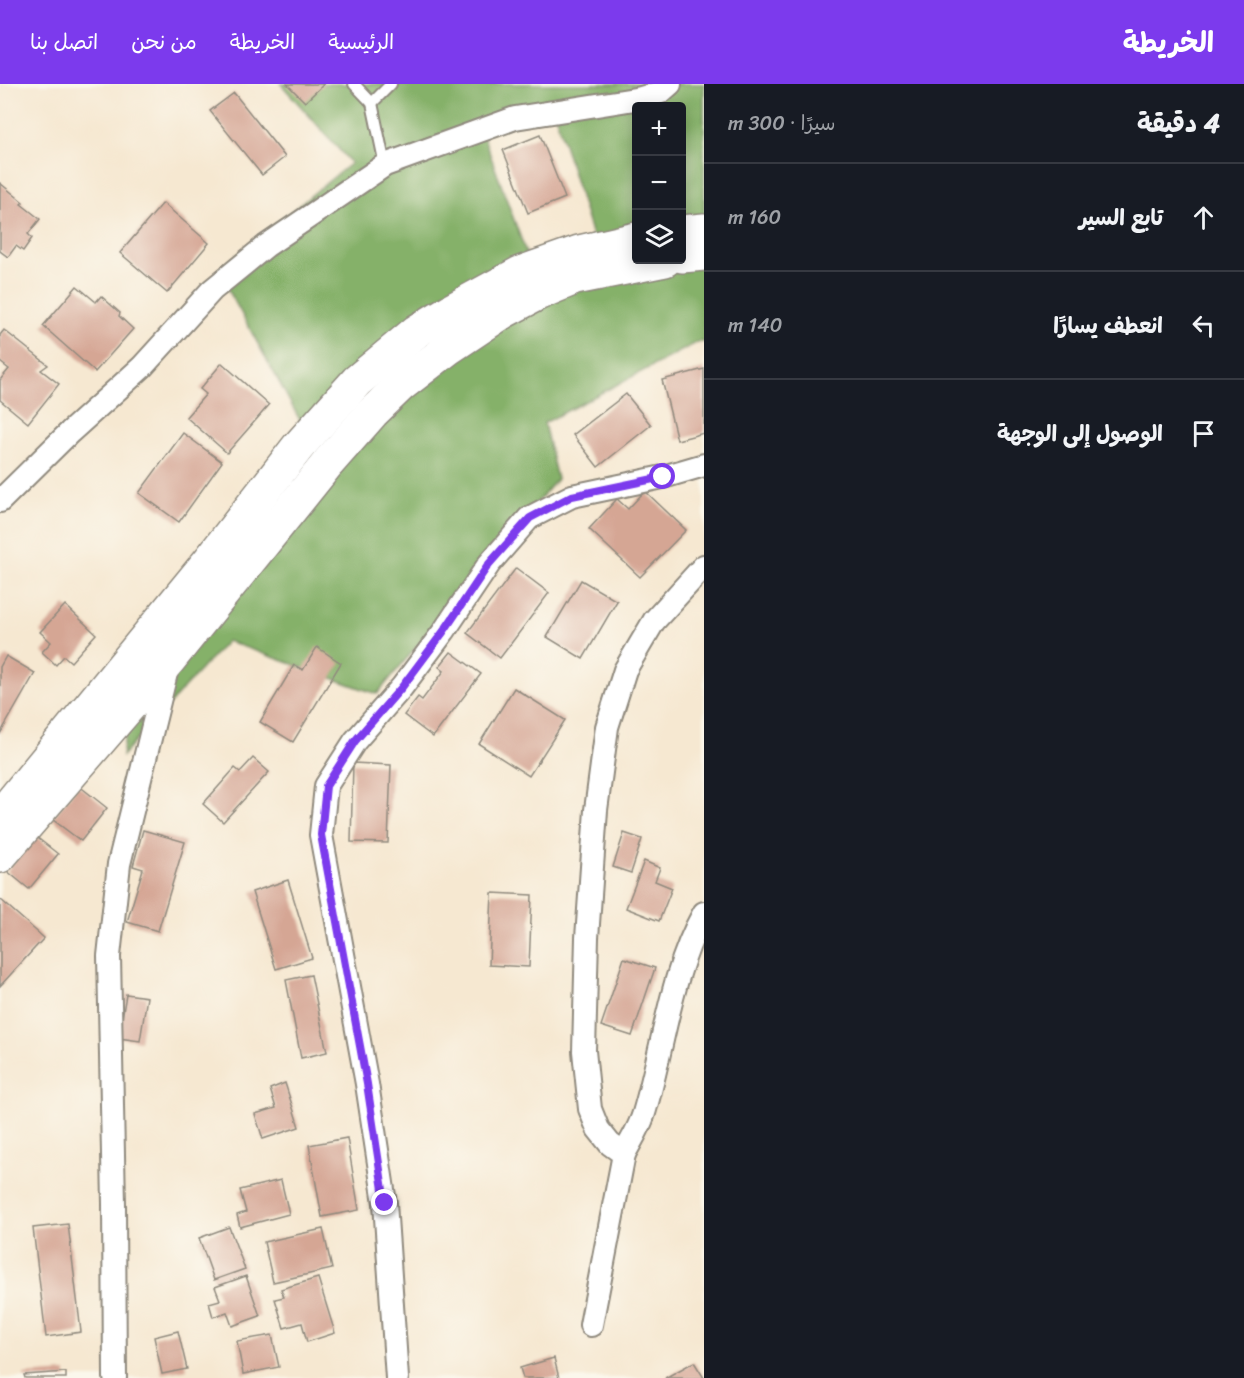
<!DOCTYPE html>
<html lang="ar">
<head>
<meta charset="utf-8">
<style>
  body { margin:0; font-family:Sriracha,"Playpen Sans Arabic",sans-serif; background:#242831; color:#f1f3f6; direction:rtl }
  .controls { position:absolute; right:18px; top:18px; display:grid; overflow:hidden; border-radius:6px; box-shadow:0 3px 15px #0003 }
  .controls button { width:54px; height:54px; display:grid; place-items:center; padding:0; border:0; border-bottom:2px solid #363941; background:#171b24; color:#f1f3f6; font:30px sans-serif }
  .stop { position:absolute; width:18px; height:18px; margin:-14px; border:4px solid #7c3aed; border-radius:50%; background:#fff }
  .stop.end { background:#7c3aed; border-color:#fff; box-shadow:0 2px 6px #0008 }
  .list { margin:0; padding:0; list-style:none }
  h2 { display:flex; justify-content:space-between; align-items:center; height:78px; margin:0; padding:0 24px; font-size:26px }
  h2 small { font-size:20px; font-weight:400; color:#9ea1a6 }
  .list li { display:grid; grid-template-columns:39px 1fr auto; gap:18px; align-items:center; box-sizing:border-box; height:108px; padding:0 24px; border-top:2px solid #363941 }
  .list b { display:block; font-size:22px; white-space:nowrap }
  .list em { font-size:20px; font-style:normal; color:#9ea1a6 }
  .icon { flex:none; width:33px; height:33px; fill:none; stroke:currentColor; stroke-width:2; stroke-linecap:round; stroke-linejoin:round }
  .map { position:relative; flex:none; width:704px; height:1294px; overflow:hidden; direction:ltr }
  header { display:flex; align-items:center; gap:36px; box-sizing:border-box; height:84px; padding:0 30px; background:#7c3aed; color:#fff }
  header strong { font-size:28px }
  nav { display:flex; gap:33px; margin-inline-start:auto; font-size:21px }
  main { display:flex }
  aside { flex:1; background:#171b24 }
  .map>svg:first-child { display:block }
</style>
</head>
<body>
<header>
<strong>الخريطة</strong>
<nav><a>الرئيسية</a><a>الخريطة</a><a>من نحن</a><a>اتصل بنا</a></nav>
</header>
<main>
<aside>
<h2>4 دقيقة<small>سيرًا · 300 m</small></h2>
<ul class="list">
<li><svg class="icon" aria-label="ahead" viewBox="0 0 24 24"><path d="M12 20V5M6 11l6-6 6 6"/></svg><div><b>تابع السير</b></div><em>160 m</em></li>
<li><svg class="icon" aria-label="left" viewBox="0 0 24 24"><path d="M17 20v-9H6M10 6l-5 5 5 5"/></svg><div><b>انعطف يسارًا</b></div><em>140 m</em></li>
<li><svg class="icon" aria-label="arrive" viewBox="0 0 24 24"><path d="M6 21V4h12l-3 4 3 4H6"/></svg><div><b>الوصول إلى الوجهة</b></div></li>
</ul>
</aside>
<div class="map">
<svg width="704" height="1294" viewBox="0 0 704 1294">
  <rect width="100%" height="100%" fill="#fbf7ec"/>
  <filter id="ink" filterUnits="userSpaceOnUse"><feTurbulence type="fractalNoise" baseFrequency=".0167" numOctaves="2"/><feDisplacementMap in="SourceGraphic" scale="12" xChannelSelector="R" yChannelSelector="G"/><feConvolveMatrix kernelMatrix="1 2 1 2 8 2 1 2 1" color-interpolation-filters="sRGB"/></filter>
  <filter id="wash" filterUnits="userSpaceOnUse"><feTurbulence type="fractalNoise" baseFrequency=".008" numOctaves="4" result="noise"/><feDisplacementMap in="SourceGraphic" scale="24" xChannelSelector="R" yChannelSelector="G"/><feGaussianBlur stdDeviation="1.35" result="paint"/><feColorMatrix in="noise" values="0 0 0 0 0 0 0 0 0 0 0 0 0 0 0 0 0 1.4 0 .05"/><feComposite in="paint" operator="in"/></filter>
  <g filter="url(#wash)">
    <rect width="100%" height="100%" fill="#f6e8d1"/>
    <path fill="#85b169" stroke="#586e4a" stroke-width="1.5" fill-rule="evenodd" d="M281,0H704V258H698L544,339L557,395L377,610L227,557L122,672L136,581L302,340L218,187L351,79ZM636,22H682V176H636ZM554,27L596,165L532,185L483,51Z"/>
    <g id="blocks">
      <g fill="#d5a694">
        <polygon points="287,0 324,0 305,18"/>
        <polygon points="234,9 285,73 262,91 210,27"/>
        <polygon points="540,51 565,114 528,129 503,66"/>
        <polygon points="0,99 23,118 21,120 40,135 28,150 32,154 23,167 16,162 8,173 0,167"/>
        <polygon points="163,119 209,159 167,209 120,169"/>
        <polygon points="77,202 96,218 101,212 120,229 119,232 133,245 95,288 43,242"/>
        <polygon points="4,246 48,281 41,286 59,300 28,339 0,316 0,296 9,285 0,278 0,251"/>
        <polygon points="222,279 269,321 227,369 186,333 206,310 200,305"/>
        <polygon points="704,285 704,349 677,356 662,296"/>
        <polygon points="626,310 651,341 598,383 573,351"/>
        <polygon points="183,349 222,378 179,438 139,409"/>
        <polygon points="645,407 686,446 640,493 589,445 617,415 628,425"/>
        <polygon points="516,484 549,509 500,574 467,549"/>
        <polygon points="581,496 617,517 583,575 547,553"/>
        <polygon points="65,521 96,550 71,578 64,572 56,581 42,568 51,558 40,548"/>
        <polygon points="317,563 341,579 293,658 260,638 294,581 303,586"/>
        <polygon points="451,568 481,590 433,653 404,631 418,613 422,616 444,587 439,583"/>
        <polygon points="6,572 35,589 0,650 0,583"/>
        <polygon points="514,604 565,636 529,692 479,660"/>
        <polygon points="253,674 269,688 223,738 203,720 235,684 240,688"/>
        <polygon points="353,679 391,681 388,759 351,758"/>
        <polygon points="78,701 107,724 81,757 52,735"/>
        <polygon points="143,746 185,758 158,847 127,838 143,785 133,782"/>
        <polygon points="624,749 642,755 631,789 613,783"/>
        <polygon points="35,752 58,770 29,805 7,787"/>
        <polygon points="644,777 660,784 655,797 672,804 659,837 626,824"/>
        <polygon points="288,796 312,874 276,885 252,808"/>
        <polygon points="492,809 532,811 529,883 489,881"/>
        <polygon points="0,815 44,854 0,902"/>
        <polygon points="624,874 655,884 632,952 601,942"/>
        <polygon points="311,891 327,968 301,974 286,896"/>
        <polygon points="126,910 147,913 140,957 119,954"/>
        <polygon points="285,999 299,1043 263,1055 255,1030 276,1024 270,1005"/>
        <polygon points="347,1054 359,1126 322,1133 309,1061"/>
        <polygon points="281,1096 289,1130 240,1143 237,1131 246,1128 240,1106"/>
        <polygon points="68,1140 81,1248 46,1253 33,1144"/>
        <polygon points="229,1143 245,1185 214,1196 199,1154"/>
        <polygon points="323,1145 332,1185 273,1198 264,1158"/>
        <polygon points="246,1192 260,1232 232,1242 227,1228 213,1233 209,1219 220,1216 215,1203"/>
        <polygon points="318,1194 335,1249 307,1258 302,1239 284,1244 275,1215 284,1213 281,1205"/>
        <polygon points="178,1247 187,1285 162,1290 154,1253"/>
        <polygon points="272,1251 279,1283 243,1290 237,1257"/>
        <polygon points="554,1274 559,1294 523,1294 520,1284"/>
        <polygon points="694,1278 704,1294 665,1294"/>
        <polygon points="66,1288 66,1294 25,1294 24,1291"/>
      </g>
    </g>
  </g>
  <g filter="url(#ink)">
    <use href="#blocks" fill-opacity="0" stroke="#908a7e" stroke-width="1.5"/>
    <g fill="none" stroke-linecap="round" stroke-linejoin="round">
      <defs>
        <g id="service">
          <polyline points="354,0 372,19 385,81"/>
          <polyline points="372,19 391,0"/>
        </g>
        <g id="minor">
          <polyline points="0,417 70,348 142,283 212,206 266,162 385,81 515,34 641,14 661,8 670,0"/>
          <path d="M704,482L654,537L625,586L607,643L596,726L587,854L584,967L590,1025L598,1045L610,1060L624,1070C631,1057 640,1043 644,1029C664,962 670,890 704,829"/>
          <polyline points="591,1241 624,1070"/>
          <polyline points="115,1294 114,1120 109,872 119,780 167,585"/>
          <polyline points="397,1294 385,1119 367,1000 321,751 326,702 355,657 402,603 444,547 489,480 529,434 572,412 663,393 704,381"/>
        </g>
        <g id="motorway">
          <polyline points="682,148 704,146"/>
          <polyline points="682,172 704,170"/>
          <polyline points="0,732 210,476 298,363 357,297 417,247 450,227 520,189 579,168 636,155"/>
          <polyline points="0,772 170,575 328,379 372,329 401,301 449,264 503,228 537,210 575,194 665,176"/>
        </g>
      </defs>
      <use href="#service" stroke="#908a7e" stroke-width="14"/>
      <use href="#minor" stroke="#908a7e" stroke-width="26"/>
      <use href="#motorway" stroke="#908a7e" stroke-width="36"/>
      <use href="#service" stroke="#fff" stroke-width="10"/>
      <use href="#minor" stroke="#fff" stroke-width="22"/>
      <use href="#motorway" stroke="#fff" stroke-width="33"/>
    </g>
  </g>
  <g fill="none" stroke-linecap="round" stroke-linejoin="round" filter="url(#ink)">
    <polyline stroke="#7c3aed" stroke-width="8" points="385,1119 367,1000 321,751 326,702 355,657 402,603 444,547 489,480 530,434 572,412 663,393"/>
  </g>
</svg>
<div class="controls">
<button>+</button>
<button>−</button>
<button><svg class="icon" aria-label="layers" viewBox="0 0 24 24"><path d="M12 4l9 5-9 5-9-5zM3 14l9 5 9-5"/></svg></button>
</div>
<div class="stop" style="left:663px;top:393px"></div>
<div class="stop end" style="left:385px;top:1119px"></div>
</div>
</main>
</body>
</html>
